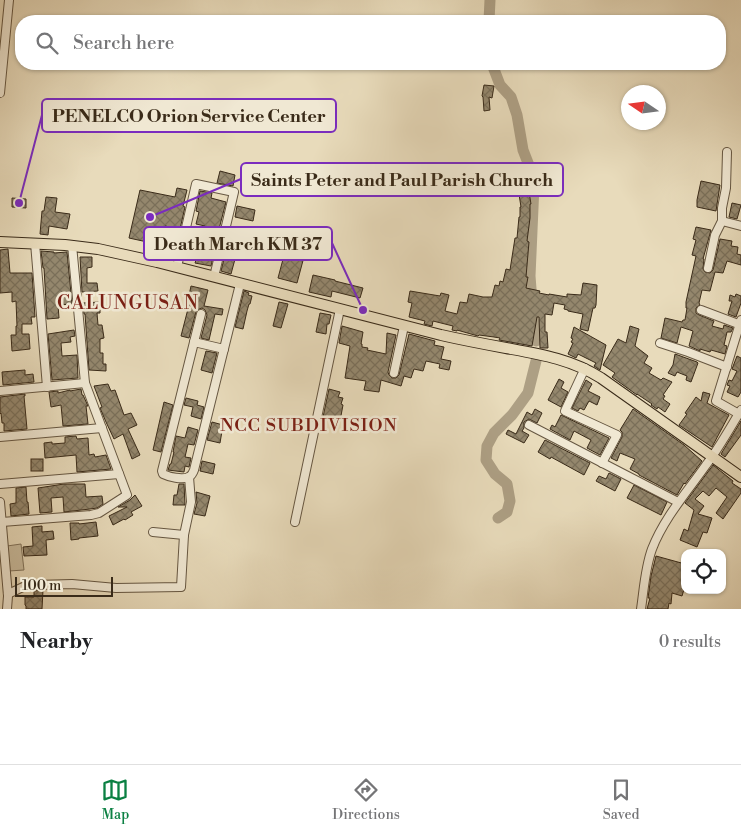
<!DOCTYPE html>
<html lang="en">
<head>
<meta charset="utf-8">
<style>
  body { margin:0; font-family:"Libre Bodoni",serif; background:#f2f2f2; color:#202124 }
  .controls { position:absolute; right:15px; bottom:15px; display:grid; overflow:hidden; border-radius:10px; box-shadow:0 1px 4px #0004 }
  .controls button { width:45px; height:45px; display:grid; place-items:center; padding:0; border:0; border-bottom:1px solid #e0e0e0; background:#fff; color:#202124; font:25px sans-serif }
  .compass { position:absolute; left:621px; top:85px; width:45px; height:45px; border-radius:50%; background:#fff; box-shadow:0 1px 4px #0004; rotate:283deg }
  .scale { position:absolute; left:15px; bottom:12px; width:98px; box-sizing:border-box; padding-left:5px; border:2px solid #3a2b19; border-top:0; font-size:14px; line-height:18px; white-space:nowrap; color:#3a2b19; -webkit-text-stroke:4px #f0e8d3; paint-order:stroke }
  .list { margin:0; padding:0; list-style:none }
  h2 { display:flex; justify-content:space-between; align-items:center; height:65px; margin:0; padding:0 20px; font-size:21px }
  h2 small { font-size:16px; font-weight:400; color:#757577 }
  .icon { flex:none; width:28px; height:28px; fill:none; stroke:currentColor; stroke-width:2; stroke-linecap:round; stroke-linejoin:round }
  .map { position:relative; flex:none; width:741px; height:609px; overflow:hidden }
  .search { position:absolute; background:#fff; box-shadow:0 1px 4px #0004; left:15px; right:15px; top:15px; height:55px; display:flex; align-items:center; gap:12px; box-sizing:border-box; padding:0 18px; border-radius:20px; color:#757577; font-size:19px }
  .sheet { height:155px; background:#fff }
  nav { display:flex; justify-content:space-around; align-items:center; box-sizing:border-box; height:70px; border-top:1px solid #e0e0e0; background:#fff; font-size:14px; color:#757577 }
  nav a { display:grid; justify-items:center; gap:2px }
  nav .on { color:#0b8043 }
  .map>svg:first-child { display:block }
</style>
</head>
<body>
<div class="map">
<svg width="741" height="609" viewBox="0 0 741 609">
  <defs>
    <pattern id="building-cross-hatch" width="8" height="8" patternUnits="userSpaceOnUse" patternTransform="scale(1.25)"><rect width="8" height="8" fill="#94876d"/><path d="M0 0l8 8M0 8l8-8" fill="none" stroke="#7a6f59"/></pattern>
  </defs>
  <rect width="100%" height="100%" fill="#e8dbbb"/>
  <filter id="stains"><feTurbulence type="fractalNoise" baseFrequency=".004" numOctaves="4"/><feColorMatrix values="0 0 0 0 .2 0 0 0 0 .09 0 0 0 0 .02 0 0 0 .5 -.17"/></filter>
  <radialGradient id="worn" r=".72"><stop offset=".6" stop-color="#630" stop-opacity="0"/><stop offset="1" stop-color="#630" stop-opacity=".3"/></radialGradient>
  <polygon fill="#cabd9f" stroke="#82745c" points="21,544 24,570 9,571 7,546"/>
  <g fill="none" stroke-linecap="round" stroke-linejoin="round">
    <g stroke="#ad9f84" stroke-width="11">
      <polyline points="489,21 490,0"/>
      <polyline points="492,64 500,85 511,97 517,115 523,150 530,168 534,185 530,276 532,302"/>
      <polyline points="533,318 536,341"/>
      <polyline points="498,518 507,512 510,501 507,484 495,474 486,460 487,446 494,433 512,415 528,393 536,361"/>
    </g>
  </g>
  <g fill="url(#building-cross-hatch)" stroke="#3a2b19">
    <polygon points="484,85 494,86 492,98 489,97 490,110 484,111 483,97 482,96"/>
    <polygon points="220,171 235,175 233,186 217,183"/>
    <polygon points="527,180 531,204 530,204 530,218 527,241 529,242 526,277 528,277 526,288 540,291 539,293 549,295 549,294 567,297 567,294 581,295 583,283 597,285 596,305 595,308 593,308 588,331 580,329 583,314 568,311 568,310 564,309 565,305 554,303 552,315 545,314 545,332 547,332 548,348 540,348 539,317 537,317 532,346 499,340 500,338 494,337 479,335 478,336 457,330 457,331 452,330 453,326 433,321 432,326 424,324 425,321 409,317 412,303 408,302 410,291 440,296 441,293 449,295 445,311 457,314 460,302 467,303 469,294 483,297 492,297 495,285 499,286 500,281 503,282 506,269 510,270 515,238 517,238 519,217 520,217 520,207 521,207 518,188 516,188 515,181"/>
    <polygon points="701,181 720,185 716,211 697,207 697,200"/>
    <polygon points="177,188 187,190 183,206 185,207 180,229 165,226 161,245 129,238 140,190 175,197"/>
    <polygon points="200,191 212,193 211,198 226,202 219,229 217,229 214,240 217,241 211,266 195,263 196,260 185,258 189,240 201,242 205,226 196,224 199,212 196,211"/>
    <polygon points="46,197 57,198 55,212 70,214 67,229 49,226 48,235 40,234 42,211 44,211"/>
    <polygon points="12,198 26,199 26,208 12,207"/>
    <polygon points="732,203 741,205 737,219 729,217"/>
    <polygon points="237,206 255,210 253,221 235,217"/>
    <polygon points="232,227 240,229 240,231 251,233 249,244 251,244 250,250 238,248 231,274 221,271"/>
    <polygon points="696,227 711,230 703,259 704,259 703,269 705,272 710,273 713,270 720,239 732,241 731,246 738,247 737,254 741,255 741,265 727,261 723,273 715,272 710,291 702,290 699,303 700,305 696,308 696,313 699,315 714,321 712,326 723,329 724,325 733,328 731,332 727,332 724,345 727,346 725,354 711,350 710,352 700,349 700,351 689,346 693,331 681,327 677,343 661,338 665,318 682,322 683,320 685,320 687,308 686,308 686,302 696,256 692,255 696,240 693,239"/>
    <polygon points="286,248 305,253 297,283 278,278"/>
    <polygon points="8,249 10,273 32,273 35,317 31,317 32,324 22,324 22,334 29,334 30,349 12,351 11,335 16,335 16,326 17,326 16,301 12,302 12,292 0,293 0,250"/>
    <polygon points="41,251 54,252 54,253 67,252 72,304 58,305 59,318 47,319 44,268 43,268"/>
    <polygon points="80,257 92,257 92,267 87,268 87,283 97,283 98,291 82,292"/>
    <polygon points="313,275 335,280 335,281 363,288 360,298 332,291 331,297 309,292"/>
    <polygon points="191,286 208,290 204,306 223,309 222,315 215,314 209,340 201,338 207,315 205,310 202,308 197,310 196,312 189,338 181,336 190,301 188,300"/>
    <polygon points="244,291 249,293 248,295 252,296 250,304 249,304 247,311 243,329 235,327"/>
    <polygon points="736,294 741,296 741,303 736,317 728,314 732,301 729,301 730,295 735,297"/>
    <polygon points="100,302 100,313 97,313 98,325 102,325 104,338 100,339 100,353 103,353 103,364 106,364 106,371 89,370 85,314 84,314 83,303"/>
    <polygon points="279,302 288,304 281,328 273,326"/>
    <polygon points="320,313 331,315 329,324 327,324 326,334 316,332"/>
    <polygon points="342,326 363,332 361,344 362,344 362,347 368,348 367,350 386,354 387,333 396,335 388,372 389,375 392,378 396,378 399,375 409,334 435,341 434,345 444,347 441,359 451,361 449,370 439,368 440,364 426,361 423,371 414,369 411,378 404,376 401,386 381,380 379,392 364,390 366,381 345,378 350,346 339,343"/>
    <polygon points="630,326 639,329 635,346 648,356 644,363 652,368 649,373 661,380 663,378 672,382 663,395 665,396 663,399 670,404 665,412 658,407 657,409 651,405 652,404 637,394 637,395 612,377 615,373 603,365 618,339 626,343"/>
    <polygon points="574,327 606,345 600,370 594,366 596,363 578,354 576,358 568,354 573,343 571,342 573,339 571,338"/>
    <polygon points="74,330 75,336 70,337 71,342 61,343 62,356 77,355 78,378 52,380 48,334"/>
    <polygon points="206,351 217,353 212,373 201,370"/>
    <polygon points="675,354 697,362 698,363 691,382 686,380 687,376 677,372 675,376 668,373 673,365"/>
    <polygon points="737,356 741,358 741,392 738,397 727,392 730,386 727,385 729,380 732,381 737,371 732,369"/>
    <polygon points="25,370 25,375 33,374 34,382 3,385 2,372"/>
    <polygon points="559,379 564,382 561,388 568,392 561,407 548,400"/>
    <polygon points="586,380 592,384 588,391 600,397 597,405 589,401 584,410 580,408 578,411 572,408"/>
    <polygon points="108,384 111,391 115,390 124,415 131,413 137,425 128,429 140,455 132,459 123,434 114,439 106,422 100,408 102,407 94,386"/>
    <polygon points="81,389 82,395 83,395 88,406 86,406 88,424 63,426 61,405 51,407 49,392 58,391 58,393 70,390 70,391"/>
    <polygon points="329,389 340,392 338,397 343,398 341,404 343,405 340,421 323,417"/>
    <polygon points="703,392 710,394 707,403 729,415 712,447 679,425 687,414 685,413 696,397 701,401"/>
    <polygon points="25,394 25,396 24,396 27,429 4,431 4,423 2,423 1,413 0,414 0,397"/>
    <polygon points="186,398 198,401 197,405 204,407 201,419 191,416 193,407 184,405"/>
    <polygon points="164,402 173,405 161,452 153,450"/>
    <polygon points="535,409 542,413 537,423 529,419 524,422 524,428 522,431 529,435 524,443 506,434 508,430 516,434 527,412 532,415"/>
    <polygon points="633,409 684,445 702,461 685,484 684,483 677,495 639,475 639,474 630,469 635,459 620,453 617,461 611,458 622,437 622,432 620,430"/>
    <polygon points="561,415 609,438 600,455 587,448 591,440 574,431 570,440 550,429 552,425 555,427"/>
    <polygon points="741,421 741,435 725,457 721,454"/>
    <polygon points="212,422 223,425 220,443 207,440"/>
    <polygon points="188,427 198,430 194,445 188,444 185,457 191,458 189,467 185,466 184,472 168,470 170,464 171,464 174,452 173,452 176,436 185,438"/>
    <polygon points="76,436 77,439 88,438 89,455 94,454 95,457 106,455 111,469 77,472 76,455 45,458 44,443 52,442 52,444 65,443 65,437"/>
    <polygon points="545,440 590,463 584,475 551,457 550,459 538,452"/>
    <rect x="31" y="459" width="12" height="12"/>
    <polygon points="202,461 215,464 213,474 200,471"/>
    <polygon points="713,465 733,481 732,483 741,489 741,493 723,519 716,513 727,497 716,488 709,496 703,491 695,499 704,506 698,514 712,518 707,533 703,532 697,547 680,540 684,529 688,531 694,510 685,503"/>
    <polygon points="609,473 621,479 615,491 596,481 599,476 606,479"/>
    <polygon points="64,484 85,484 86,497 102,496 103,504 97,508 90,509 64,512 63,497 51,498 52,512 40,513 38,488"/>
    <polygon points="179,484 184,484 185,505 173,505 174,495 177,495"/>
    <polygon points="634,485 667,502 661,515 627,498"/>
    <polygon points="26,487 27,502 28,502 29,514 11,516 10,504 16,503 16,488"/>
    <polygon points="196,492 210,496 205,516 194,514 197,503"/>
    <polygon points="135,495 142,506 131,512 133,515 125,520 124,519 113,525 109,516 127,507 118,507 130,500"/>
    <polygon points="96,522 98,536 79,538 79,539 71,540 70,523 79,523 79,524"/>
    <polygon points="42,526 42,532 53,531 54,539 46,540 47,555 24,556 23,547 33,546 32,527"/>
    <polygon points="656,556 685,564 685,586 682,596 672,593 671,604 669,603 668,609 647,609 650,598 648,598 651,576"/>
    <polygon points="43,590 42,609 26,609 26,606 25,605 25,597 34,597 34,591"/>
  </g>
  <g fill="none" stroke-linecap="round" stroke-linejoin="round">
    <defs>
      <g id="minor">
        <polyline points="0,93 9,0"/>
        <polyline points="722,221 741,226"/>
        <polyline points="35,243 47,387"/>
        <polyline points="177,267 196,184 234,192 214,277"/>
        <polyline points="708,268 715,235 722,221 722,208 726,188 727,152"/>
        <polyline points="701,310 741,325"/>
        <path d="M201,314L162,471L163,474C169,477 182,480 189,477C192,475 193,473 194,470L240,284"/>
        <polyline points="194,342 224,349"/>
        <polyline points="660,343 688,352 727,367"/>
        <polyline points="585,368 565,411 617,435 602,463"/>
        <polyline points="394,373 404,326"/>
        <polyline points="0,391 85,383"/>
        <polyline points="739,414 716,401 741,320"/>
        <polyline points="529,425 678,502"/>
        <polyline points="0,437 102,428"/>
        <polyline points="0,484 119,474"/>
        <polyline points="0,502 8,596 7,609"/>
        <polyline points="2,522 91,515 99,513 127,495 85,383 72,245"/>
        <polyline points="295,522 340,309"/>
        <polyline points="153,532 184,535"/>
        <polyline points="8,594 23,587 33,585 72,584 116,588 181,587 184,535 191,502 189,477"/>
        <path d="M641,609C644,589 645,568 652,549C664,518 687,492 706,465C719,448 730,428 741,410"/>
      </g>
      <path id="major" d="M0,242L65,245L98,249L157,262L441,335C463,340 484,344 506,348C539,354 571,359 601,378L741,477"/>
    </defs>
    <use href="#minor" stroke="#665742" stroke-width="10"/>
    <use href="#major" stroke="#3a2b19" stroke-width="12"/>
    <use href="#minor" stroke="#f0e8d3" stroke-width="8"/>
    <use href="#major" stroke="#e8dbbb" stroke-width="10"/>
  </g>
  <g text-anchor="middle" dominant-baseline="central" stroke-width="5" stroke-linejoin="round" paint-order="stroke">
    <g font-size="18" letter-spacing="1" fill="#7a1f14" stroke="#f0e8d3">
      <text x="309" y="425">NCC SUBDIVISION</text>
    </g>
    <g font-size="19" letter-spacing="1" fill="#7a1f14" stroke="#f0e8d3">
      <text x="128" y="303">CALUNGUSAN</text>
    </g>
  </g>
  <path fill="none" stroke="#7b2cbf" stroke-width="2" d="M19 203L42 115M150 217L241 179M363 310L332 243"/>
  <g fill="#7b2cbf" stroke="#f0e8d3" stroke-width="2">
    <circle cx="19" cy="203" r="5"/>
    <circle cx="150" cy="217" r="5"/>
    <circle cx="363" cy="310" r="5"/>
  </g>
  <g fill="#f0e8d3" stroke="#7b2cbf" stroke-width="2">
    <rect x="42" y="99" width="294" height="33" rx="5"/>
    <rect x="241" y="163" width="322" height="33" rx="5"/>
    <rect x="144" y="227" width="188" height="33" rx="5"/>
  </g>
  <g font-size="18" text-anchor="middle" font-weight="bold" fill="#3a2b19">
    <text x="189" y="122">PENELCO Orion Service Center</text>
    <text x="402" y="186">Saints Peter and Paul Parish Church</text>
    <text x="238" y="250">Death March KM 37</text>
  </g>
  <rect width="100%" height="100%" filter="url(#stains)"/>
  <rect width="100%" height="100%" fill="url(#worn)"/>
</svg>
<div class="controls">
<button><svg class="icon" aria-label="locate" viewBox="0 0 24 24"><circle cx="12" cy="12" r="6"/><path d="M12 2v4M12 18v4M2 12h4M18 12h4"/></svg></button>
</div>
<svg class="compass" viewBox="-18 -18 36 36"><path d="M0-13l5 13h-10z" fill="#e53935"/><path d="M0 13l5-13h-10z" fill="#757577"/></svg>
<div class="scale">100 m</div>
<div class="search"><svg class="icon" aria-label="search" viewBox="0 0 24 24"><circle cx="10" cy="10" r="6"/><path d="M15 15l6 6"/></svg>Search here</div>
</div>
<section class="sheet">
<h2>Nearby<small>0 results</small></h2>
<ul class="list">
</ul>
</section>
<nav>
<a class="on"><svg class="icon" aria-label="map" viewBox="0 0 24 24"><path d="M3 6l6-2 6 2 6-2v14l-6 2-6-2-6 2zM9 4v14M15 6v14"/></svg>Map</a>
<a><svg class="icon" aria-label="directions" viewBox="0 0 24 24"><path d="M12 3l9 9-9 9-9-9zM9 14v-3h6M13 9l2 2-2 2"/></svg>Directions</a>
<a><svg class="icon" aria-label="saved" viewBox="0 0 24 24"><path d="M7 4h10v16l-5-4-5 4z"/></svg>Saved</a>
</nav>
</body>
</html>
